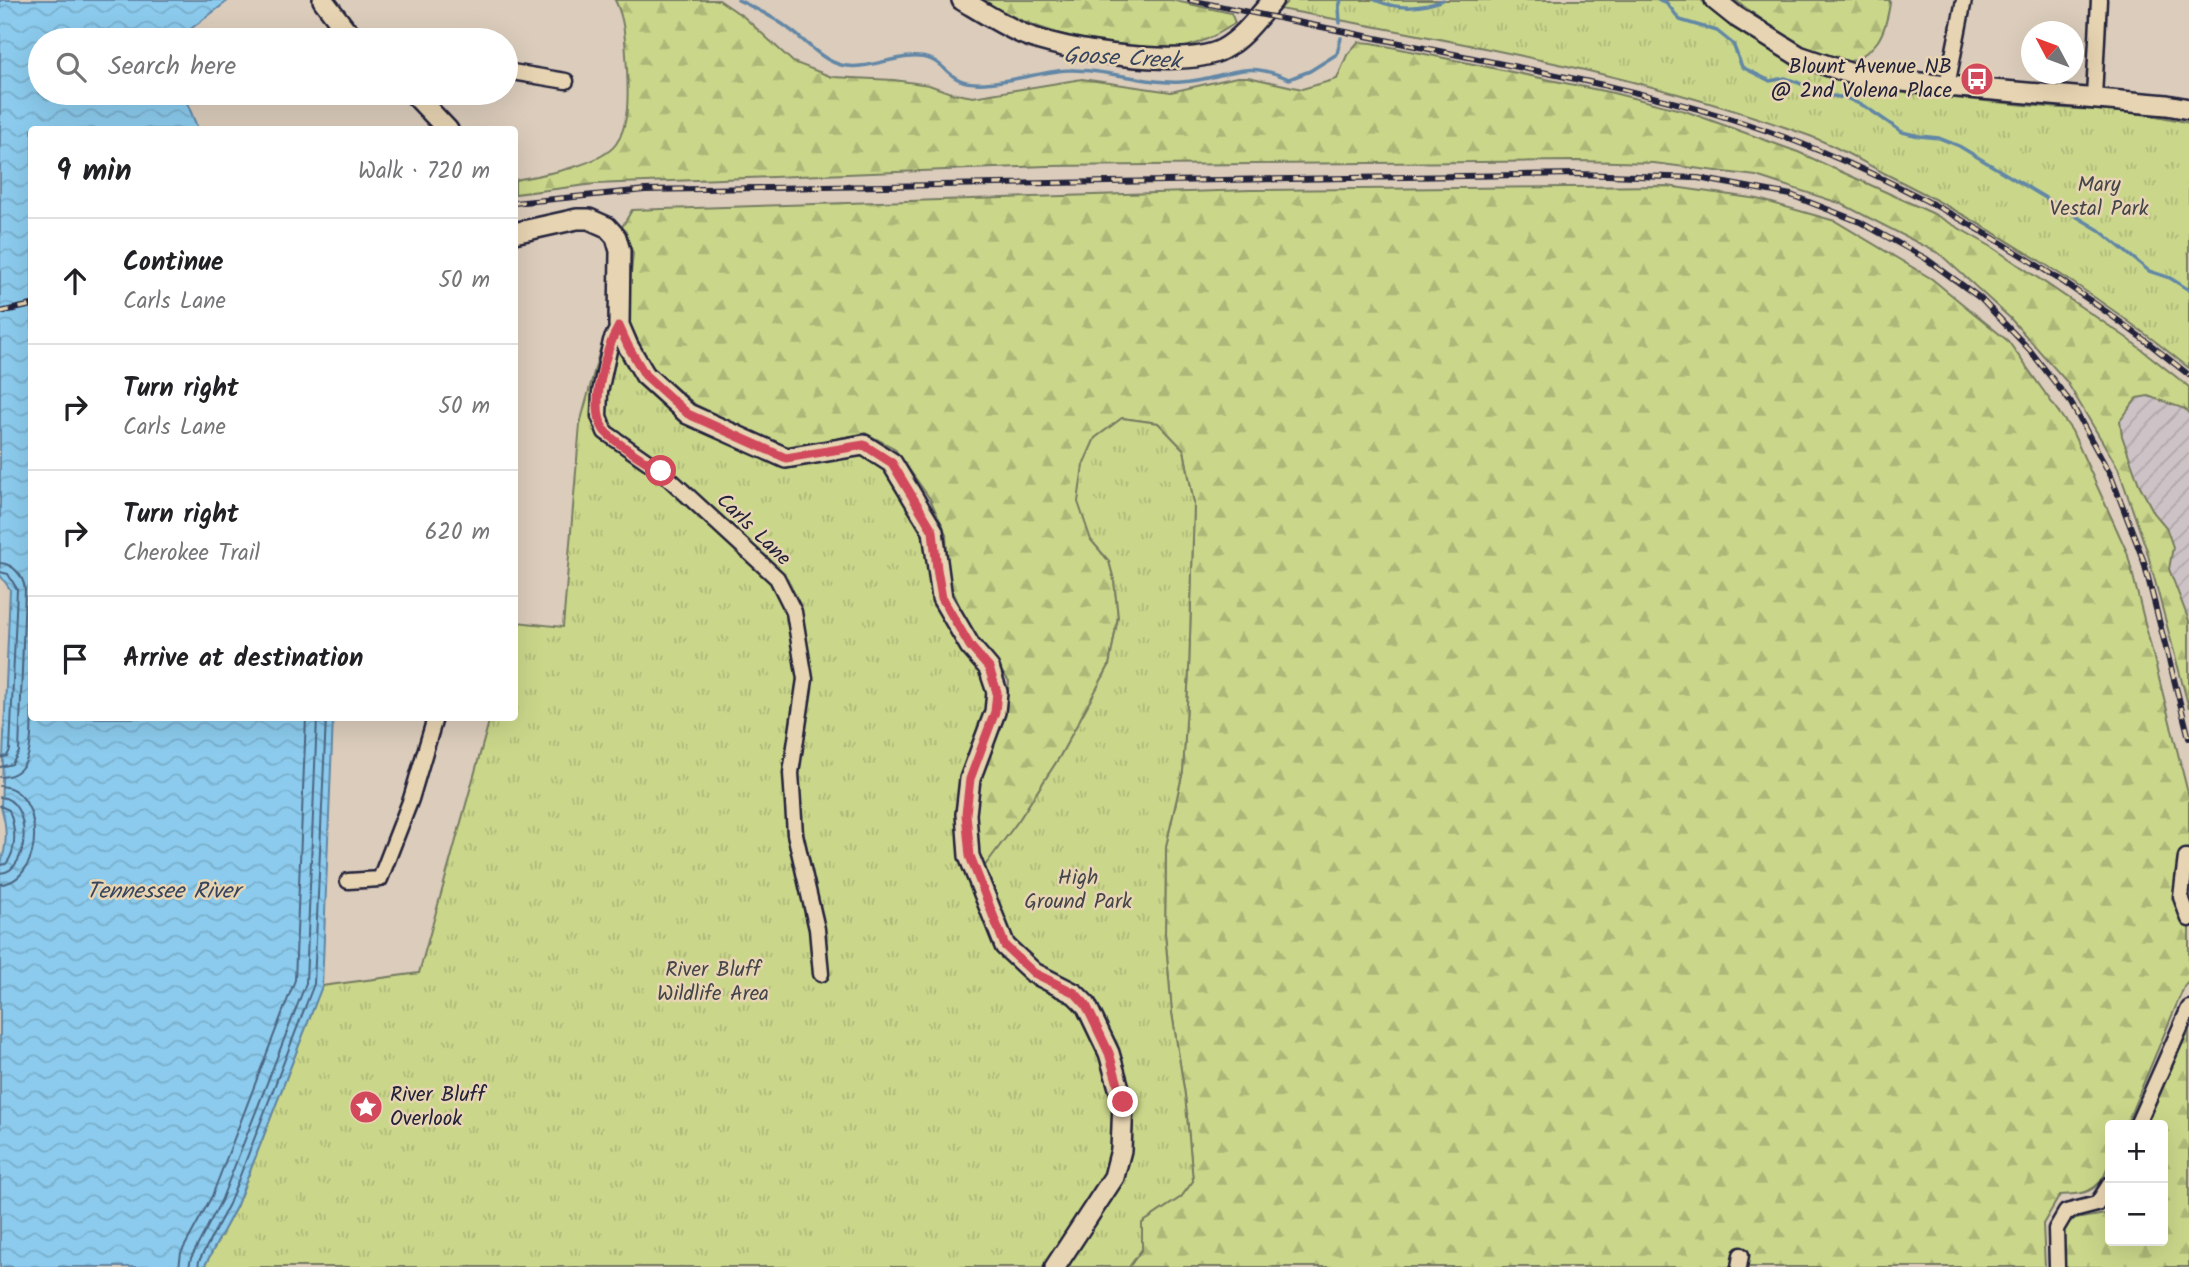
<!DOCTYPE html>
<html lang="en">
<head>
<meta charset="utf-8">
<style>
  body { margin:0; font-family:Kalam,sans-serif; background:#f6f6f6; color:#202124 }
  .controls { position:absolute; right:21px; bottom:21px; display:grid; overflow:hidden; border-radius:7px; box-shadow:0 7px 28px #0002 }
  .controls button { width:63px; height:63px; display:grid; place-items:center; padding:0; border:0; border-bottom:2px solid #e0e0e0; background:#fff; color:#202124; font:35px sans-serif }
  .compass { position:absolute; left:2021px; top:21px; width:63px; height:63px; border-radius:50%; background:#fff; box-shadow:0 7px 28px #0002; rotate:311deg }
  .stop { position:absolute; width:21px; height:21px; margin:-16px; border:5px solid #d1495b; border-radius:50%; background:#fff }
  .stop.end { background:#d1495b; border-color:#fff; box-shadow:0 2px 7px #0008 }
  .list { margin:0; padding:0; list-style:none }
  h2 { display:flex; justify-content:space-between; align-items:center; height:91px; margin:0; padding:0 28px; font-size:30px }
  h2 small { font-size:23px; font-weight:400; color:#757577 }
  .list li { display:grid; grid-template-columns:46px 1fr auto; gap:21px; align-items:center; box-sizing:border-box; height:126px; padding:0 28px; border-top:2px solid #e0e0e0 }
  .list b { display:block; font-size:26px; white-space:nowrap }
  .list p { margin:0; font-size:23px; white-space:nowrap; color:#757577 }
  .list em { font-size:23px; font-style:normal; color:#757577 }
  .icon { flex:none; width:38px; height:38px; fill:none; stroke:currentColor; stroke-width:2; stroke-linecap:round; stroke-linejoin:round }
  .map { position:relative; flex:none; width:2189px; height:1267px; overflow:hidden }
  .search { position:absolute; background:#fff; box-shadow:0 7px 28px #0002; left:28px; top:28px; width:490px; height:77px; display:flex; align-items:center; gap:18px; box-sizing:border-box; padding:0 24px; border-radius:38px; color:#757577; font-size:26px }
  .panel { position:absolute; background:#fff; box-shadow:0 7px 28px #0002; left:28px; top:126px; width:490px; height:595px; border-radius:7px }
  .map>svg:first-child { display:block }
</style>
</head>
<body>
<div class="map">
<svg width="2189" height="1267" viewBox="0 0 2189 1267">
  <defs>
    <pattern id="industrial-furrows" width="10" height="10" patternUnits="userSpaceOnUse" patternTransform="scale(1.75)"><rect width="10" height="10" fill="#cdc2c5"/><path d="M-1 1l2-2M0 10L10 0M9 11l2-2" fill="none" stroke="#b0a6aa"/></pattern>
    <pattern id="forest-firs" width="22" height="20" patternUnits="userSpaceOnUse" patternTransform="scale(1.75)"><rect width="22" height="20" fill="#cad78a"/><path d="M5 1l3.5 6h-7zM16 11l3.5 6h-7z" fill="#adb878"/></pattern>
    <pattern id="park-tufts" width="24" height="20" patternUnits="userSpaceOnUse" patternTransform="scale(1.75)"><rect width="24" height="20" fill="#cad78a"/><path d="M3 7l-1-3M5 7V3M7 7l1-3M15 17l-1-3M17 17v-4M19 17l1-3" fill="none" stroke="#adb878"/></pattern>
    <pattern id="water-waves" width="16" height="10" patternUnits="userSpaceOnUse" patternTransform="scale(1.75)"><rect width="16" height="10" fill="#8ccbed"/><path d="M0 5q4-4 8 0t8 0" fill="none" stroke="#78aecc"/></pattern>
  </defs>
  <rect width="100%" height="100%" fill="#dbccbb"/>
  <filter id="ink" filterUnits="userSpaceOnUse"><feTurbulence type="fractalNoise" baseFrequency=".0143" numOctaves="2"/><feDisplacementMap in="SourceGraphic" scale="14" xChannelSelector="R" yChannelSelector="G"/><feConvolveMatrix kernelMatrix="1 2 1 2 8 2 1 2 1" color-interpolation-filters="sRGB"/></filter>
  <g filter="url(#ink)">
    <polygon fill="url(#industrial-furrows)" points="2147,396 2185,410 2189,414 2189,621 2169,569 2172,547 2166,527 2154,513 2139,484 2122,436 2120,421 2137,398"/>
    <g fill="url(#forest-firs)" stroke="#767c62" stroke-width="2">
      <path d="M615,0H719L744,17L793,62L832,77L894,80L929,85L951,93L973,97L1082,79L1171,92L1237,77H1248L1302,89L1337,79L1347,55L1358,42L1372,43L1613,93L1685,111L1798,152L1932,213L1992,247L2127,338L2189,387V414L2185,409L2148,396L2137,398L2120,421L2122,436L2139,484L2154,513L2166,527L2173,547L2169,569L2189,621V708L2147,551L2118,468L2067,382L2010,318L1940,254L1842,204L1756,176L1654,163L1578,161L1046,166L595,184L515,194V180C540,175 600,166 616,144C630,124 628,92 627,69C625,45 626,22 615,0Z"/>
      <path d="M982,0H1171L1231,13L1235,23C1220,34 1199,44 1181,48C1171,50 1158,48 1148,47C1090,45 1032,30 982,0Z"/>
      <path d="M1735,0H1889L1890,3C1885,35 1878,51 1846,63L1796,44Z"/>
      <path d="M1667,186L1758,199L1835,221L1932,279L2008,341L2072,431L2127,552L2189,797V981L2184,987L2126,1125H2110C2110,1148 2114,1179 2088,1191C2080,1195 2068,1194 2060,1195L2043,1224L2045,1267H1129L1142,1249V1223L1181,1197L1193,1181L1185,1095L1172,1013L1165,933L1166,846L1183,771L1189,670L1194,504L1184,450L1158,423L1122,418L1095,439L1091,540L1109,561L1114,580L1118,617L1109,666L1059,758L1019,820L984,868L976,846V804L980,779L1006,710L1009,681L973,636L948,580L946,534L930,499L894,448L865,433L787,449L696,405L651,367L630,325L628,305L633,253L622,227L632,210L1250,190Z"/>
      <path d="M2189,1016V1267H2063C2062,1212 2061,1223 2110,1213V1241H2163V1125H2142Z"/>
    </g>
    <g fill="url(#park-tufts)" stroke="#767c62" stroke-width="2">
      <path d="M1289,0H1701C1734,26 1769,54 1808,70C1858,90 1912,94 1966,99C1998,102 2030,106 2062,108C2105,111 2147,112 2189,123V368C2098,294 1991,226 1886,174C1861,161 1836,146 1810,136C1639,74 1459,42 1280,9Z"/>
      <polygon points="611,335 619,344 624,362 632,371 676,402 786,458 833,452 883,456 933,531 937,569 997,692 970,779 978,875 1019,820 1059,758 1109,666 1118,617 1114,580 1109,561 1091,540 1078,502 1083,465 1095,438 1122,418 1158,423 1184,450 1194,504 1189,670 1183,771 1166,846 1165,933 1172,1013 1185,1095 1193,1181 1181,1197 1142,1223 1142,1249 1129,1267 204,1267 236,1207 322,986 419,973 490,718 514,718 514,631 517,622 563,627 580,424 601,346"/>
    </g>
    <path fill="url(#water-waves)" stroke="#6287a6" stroke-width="2" d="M0,0H229L176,40H40V93H183L198,129L32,130V718H333L322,986L236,1207L204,1267H0V867C7,845 8,829 1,807L10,589L0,575Z"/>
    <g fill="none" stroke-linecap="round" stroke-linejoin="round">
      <g stroke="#4c6682" stroke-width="2">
        <path d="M0,563C14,564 23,576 25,589L19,752L12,764L0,767"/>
        <polyline points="0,572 8,574 17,589 10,750 7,756 0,758"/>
        <path d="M0,777C38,776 30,730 32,703"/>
        <path d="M0,786C46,788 45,882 0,884"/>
        <path d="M0,797C32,799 31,872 0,873"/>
        <path d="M0,806L9,810C15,826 18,849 6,864L0,865"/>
        <polyline points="179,1267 181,1253 212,1196 295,980 306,718"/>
        <polyline points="189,1267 191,1258 221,1201 306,983 317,718"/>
        <polyline points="198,1267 199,1261 229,1204 314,984 326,718"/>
      </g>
      <g stroke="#6287a6" stroke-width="3.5">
        <path d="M738,0C755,8 774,17 789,29C805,40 821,60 841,65C870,72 901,50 930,59C942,63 949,76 960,80C984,91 1042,70 1070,70C1107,69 1144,84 1181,82C1226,80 1240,57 1289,79L1310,71L1337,54L1341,38"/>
        <path d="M1375,0C1398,10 1421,9 1443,0"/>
        <polyline points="1659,0 1666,2 1680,20 1717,31 1733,44 1742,67 1770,81 1785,78 1799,83 1820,94 1846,98 1866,107 1902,132 1919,136 1939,138 1959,146 2099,230 2149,271 2170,278 2189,290"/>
        <polyline points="1340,23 1339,7 1341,0"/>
      </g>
      <defs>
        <g id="street">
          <polyline points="506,71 566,81"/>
          <polyline points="1947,86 1964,0"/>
          <polyline points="2094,97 2099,0"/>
          <polyline points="619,325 611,341 600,392 599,416 605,432 661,471 777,578 794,612 805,679 791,773 795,834 817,929 821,974"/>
          <polyline points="2186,857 2181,897 2189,919"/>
          <polyline points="348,881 380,879 411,799 435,718"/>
          <polyline points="2137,1125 2189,1008"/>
          <polyline points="1739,1267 1741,1255"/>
          <polyline points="2057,1267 2056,1229 2066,1212 2097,1204 2110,1184"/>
        </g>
        <g id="secondary">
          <polyline points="323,0 345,29 358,40"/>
          <path d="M962,0C982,12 1002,25 1023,34C1062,51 1187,70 1223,49C1243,38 1258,17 1273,0"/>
          <polyline points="1715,0 1735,16 1799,56 1858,76 1947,86 2167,105 2189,109"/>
          <polyline points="413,93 448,130"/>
          <polyline points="514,233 577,219 589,219 607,227 616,237 620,251 619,325 628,346 645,375 688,414 786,458 864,445 892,463 933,531 942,598 970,646 989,668 997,692 995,712 970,779 966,814 969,856 1005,946 1034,973 1075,994 1086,1005 1109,1053 1123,1102 1121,1150 1114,1177 1055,1267"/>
        </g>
      </defs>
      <use href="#street" stroke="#22223b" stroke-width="19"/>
      <use href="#secondary" stroke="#22223b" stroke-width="24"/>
      <use href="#street" stroke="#e7d4b2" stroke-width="14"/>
      <use href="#secondary" stroke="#e7d4b2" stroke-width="19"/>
      <defs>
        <g id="rail">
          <path d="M1190,0C1286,20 1382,39 1478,59C1568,77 1659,95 1747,124C1905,176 2060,270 2189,375"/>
          <polyline points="514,203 645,190 1576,174 1698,178 1791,195 1860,222 1925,258 1980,298 2029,349 2071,403 2111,476 2144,562 2189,738"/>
          <polyline points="0,312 32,305"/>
        </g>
      </defs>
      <use href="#rail" stroke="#22223b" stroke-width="6"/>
      <use href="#rail" stroke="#e7d4b2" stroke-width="3.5" stroke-dasharray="10" stroke-linecap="butt"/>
    </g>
  </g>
  <g fill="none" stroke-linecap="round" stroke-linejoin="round" filter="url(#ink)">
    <path stroke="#d1495b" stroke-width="9" d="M661,471C649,463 610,440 604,430C589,406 606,348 619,326L628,346L645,375L688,414L786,458L864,445L892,463L933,531L937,569L942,598L970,646L989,668L997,692L995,712L970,779L966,814L970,856L1005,946L1034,973L1075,993L1086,1005L1109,1053L1123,1102"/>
  </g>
  <defs>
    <symbol id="bus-disc" viewBox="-11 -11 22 22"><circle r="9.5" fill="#d1495b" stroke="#e7d4b2"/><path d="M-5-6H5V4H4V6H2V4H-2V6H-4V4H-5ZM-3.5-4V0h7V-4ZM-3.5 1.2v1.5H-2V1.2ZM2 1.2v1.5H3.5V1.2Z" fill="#fff"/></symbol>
    <symbol id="sight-disc" viewBox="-11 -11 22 22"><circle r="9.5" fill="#d1495b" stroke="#e7d4b2"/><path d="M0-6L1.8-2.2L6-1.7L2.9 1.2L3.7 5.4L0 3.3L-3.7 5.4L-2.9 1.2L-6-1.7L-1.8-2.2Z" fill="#fff"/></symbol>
  </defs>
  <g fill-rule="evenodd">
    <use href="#bus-disc" x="1958" y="60" width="38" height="38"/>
    <use href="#sight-disc" x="347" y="1088" width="38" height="38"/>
  </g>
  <g text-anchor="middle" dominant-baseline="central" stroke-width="5" stroke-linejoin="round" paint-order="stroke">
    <g font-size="21" fill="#22223b" stroke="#e7d4b2" text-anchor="end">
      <text x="1952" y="67">Blount Avenue NB<tspan x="1952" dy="24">@ 2nd Volena Place</tspan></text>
      <text x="390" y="1095" text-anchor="start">River Bluff<tspan x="390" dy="24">Overlook</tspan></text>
    </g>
    <g font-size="21" fill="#44464b" stroke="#e7d4b2">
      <text x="2099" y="185">Mary<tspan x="2099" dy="24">Vestal Park</tspan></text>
      <text x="1078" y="878">High<tspan x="1078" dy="24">Ground Park</tspan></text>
      <text x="713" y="970">River Bluff<tspan x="713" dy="24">Wildlife Area</tspan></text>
    </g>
    <g font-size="21" fill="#22223b" stroke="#e7d4b2">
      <text transform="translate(753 530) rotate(44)">Carls Lane</text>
    </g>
    <g font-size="23" font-style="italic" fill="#37445f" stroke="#e7d4b2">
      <text transform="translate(1122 59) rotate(3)">Goose Creek</text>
      <text x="163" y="892">Tennessee River</text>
    </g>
  </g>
</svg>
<div class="controls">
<button>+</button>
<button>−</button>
</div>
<svg class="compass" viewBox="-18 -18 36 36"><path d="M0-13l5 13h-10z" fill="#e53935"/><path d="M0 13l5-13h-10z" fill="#757577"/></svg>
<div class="stop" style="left:661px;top:471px"></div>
<div class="stop end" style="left:1123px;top:1102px"></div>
<div class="search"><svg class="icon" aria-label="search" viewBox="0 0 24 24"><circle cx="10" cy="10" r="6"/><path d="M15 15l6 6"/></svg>Search here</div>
<section class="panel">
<h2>9 min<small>Walk · 720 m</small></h2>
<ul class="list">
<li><svg class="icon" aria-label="ahead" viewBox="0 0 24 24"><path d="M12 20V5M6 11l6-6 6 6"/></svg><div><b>Continue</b><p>Carls Lane</p></div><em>50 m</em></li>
<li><svg class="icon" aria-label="right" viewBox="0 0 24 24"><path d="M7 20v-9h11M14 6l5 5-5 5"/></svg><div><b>Turn right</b><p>Carls Lane</p></div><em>50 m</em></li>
<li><svg class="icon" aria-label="right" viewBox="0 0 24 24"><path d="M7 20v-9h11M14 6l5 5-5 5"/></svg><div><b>Turn right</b><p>Cherokee Trail</p></div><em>620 m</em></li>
<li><svg class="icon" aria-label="arrive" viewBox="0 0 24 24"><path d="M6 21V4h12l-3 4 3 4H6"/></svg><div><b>Arrive at destination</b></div></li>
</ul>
</section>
</div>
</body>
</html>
